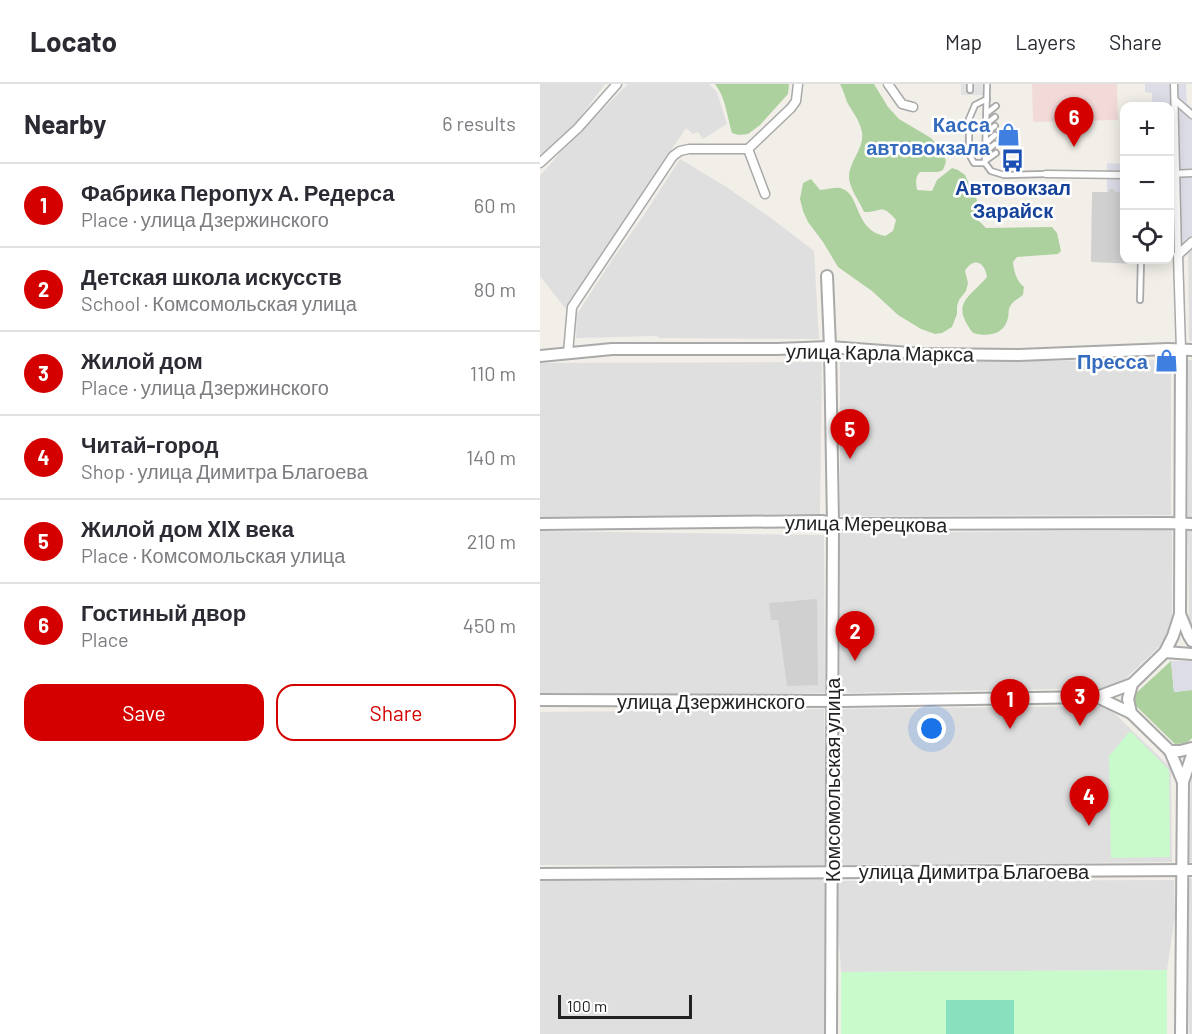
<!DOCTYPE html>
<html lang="en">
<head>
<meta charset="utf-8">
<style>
  body { margin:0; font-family:Barlow,sans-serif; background:#f2f2f3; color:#2b2b33 }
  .controls { position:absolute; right:18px; top:18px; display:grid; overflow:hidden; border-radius:12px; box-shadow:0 3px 15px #0003 }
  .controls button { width:54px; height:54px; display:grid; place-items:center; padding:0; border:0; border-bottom:2px solid #e1e1e2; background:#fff; color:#2b2b33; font:30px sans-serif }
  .scale { position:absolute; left:18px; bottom:15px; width:134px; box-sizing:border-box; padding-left:6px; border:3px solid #222; border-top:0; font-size:16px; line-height:21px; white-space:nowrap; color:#222; -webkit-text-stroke:4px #fff; paint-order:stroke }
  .you { position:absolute; left:392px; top:645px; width:21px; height:21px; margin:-15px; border:4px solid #fff; border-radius:50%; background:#1a73e8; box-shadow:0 0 0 9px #1a73e833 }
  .badge { display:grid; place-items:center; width:39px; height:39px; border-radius:50%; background:#d40000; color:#fff; font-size:20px; font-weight:700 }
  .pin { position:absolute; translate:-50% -50px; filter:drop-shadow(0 2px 3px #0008) }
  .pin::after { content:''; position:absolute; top:32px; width:21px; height:18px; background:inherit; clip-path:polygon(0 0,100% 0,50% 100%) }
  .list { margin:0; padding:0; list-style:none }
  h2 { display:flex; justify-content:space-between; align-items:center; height:78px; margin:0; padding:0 24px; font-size:26px }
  h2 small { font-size:20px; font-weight:400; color:#7c7c81 }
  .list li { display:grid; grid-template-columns:39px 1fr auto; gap:18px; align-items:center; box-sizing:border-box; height:84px; padding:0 24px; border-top:2px solid #e1e1e2 }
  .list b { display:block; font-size:22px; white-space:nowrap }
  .list p { margin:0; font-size:20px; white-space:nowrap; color:#7c7c81 }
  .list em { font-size:20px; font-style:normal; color:#7c7c81 }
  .actions { display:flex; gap:12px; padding:18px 24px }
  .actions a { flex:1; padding:14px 0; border:2px solid #d40000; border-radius:18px; text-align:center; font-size:21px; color:#d40000 }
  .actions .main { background:#d40000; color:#fff }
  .icon { flex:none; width:33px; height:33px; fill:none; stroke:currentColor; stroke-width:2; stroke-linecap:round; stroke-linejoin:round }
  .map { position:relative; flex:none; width:652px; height:950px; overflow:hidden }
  header { display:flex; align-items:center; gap:36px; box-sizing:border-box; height:84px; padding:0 30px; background:#fff; border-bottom:2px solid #e1e1e2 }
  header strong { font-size:28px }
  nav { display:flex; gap:33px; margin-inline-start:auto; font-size:21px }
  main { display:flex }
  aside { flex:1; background:#fff }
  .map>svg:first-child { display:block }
</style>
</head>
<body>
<header>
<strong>Locato</strong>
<nav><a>Map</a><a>Layers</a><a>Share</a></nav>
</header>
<main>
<aside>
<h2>Nearby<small>6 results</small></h2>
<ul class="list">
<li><span class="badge">1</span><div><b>Фабрика Перопух А. Редерса</b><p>Place · улица Дзержинского</p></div><em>60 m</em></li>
<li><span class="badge">2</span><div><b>Детская школа искусств</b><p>School · Комсомольская улица</p></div><em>80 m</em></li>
<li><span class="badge">3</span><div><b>Жилой дом</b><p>Place · улица Дзержинского</p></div><em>110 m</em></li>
<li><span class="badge">4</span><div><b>Читай-город</b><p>Shop · улица Димитра Благоева</p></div><em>140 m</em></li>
<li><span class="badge">5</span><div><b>Жилой дом XIX века</b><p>Place · Комсомольская улица</p></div><em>210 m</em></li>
<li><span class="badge">6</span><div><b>Гостиный двор</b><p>Place</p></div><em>450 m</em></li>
</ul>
<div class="actions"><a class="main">Save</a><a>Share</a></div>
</aside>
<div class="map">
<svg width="652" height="950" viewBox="0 0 652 950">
  <rect width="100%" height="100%" fill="#f2efe9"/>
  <g fill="#e0dfdf">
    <polygon points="0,0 65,0 30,47 0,71"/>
    <polygon points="88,0 169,0 177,8 187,40 163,55 158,48 153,50 146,44 25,224 0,192 0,92 25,63"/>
    <polygon points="140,75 185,102 231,134 274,167 279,255 120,254 116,252 36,254 37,230 72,176 102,134"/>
    <polygon points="652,157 652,257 649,257 648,161"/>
    <polygon points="631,276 631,431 300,432 300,278"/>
    <rect x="648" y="276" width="4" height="157"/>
    <polygon points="282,278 280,430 0,434 0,279"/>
    <polygon points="632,446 632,543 627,555 579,601 569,604 300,609 299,449"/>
    <polygon points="0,447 284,451 285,609 0,612"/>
    <polygon points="648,447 652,447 652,544 649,537"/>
    <polygon points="563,622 573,628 631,684 632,778 295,781 300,625"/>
    <polygon points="284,625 287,782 0,781 0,628"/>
    <polygon points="652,683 652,778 650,778 649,774 651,684"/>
    <polygon points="652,794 652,950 649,950 648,800 649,795"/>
    <polygon points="286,795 286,950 0,950 0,797 111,797"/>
    <polygon points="634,796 635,832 627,886 301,888 295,797"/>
  </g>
  <polygon fill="#f2dad9" points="492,0 577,0 578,36 493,38"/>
  <g fill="#d0d0d0">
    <polygon points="569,105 574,105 575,108 584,108 584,176 596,176 596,180 551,178 552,108 569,108"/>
    <polygon points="277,515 278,601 247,602 238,536 231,536 229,519"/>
  </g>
  <g fill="#add19e">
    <path d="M175,0H249L248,10L220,41L208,50L199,51L192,49C187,33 186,14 175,0Z"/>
    <path d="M300,0H334L348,23L359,35L391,54L404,69L406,78L403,86L398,88H380C375,93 376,98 377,106L392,107L397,96L412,84L418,86L425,91L437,116L435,133L446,144L512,143L517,149L521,167L518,170L477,173L473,178C474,188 476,196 484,203L483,211C478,215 471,218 469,225C468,228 469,231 468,234C464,251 448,253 433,249C410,219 429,214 447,193C445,179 434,172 425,187L428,199L426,207L419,216L417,222V230L412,243L402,249L395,250L381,245L358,231L332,207L298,183L283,158L268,138L263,127L260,115L263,99L271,95L280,106C287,106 294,103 300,104C321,108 313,146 345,152L353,147L356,136C340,118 342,129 324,128C320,118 309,104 309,93C309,77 325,64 322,48C320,37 312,27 307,18C305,12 303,6 300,0Z"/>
    <polygon points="631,577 634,608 652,606 652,654 647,659 635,660 595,621 595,610"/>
  </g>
  <g fill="#c8facc">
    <polygon points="590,647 629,686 630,773 571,774 569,672"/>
    <polygon points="627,886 627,950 301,950 301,888"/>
  </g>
  <rect fill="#88e0be" x="406" y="916" width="68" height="34"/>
  <polygon fill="#e2e2e2" points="421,0 442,0 443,11 421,11"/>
  <g fill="#dddde8">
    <polygon points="605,0 646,0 647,19 652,24 652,158 643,167 630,167 630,22 612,22 612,9 605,8"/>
    <polygon points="567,79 584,80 584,108 575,108 574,105 569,105 569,108 567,108"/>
    <polygon points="631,577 652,577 652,606 634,608"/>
  </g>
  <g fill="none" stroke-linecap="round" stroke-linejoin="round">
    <defs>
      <g id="service">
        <polyline points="430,0 430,6"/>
        <polyline points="447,0 445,79 451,87 464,91 506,90"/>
        <polyline points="447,29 456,22"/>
        <polyline points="446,40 455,33"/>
        <polyline points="446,49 455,42"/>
        <polyline points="446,59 455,51"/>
        <polyline points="445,68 455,60"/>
        <polyline points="445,77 456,69"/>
        <polyline points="445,79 434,79 429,70 429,35 435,21 447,15"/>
        <polyline points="600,216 601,176"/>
      </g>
      <g id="pedestrian">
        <polyline points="634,0 638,171"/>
        <polyline points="635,16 652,31"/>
        <polyline points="506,90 584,91"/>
        <polyline points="630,90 652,89"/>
      </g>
      <g id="minor">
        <polyline points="348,0 362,20 373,23"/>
        <polyline points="208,65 251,24 256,17 258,0"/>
        <polyline points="208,65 225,110"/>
        <polyline points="0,79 38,44 77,0"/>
        <polyline points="641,266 638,171 652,158"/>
        <polyline points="28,269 32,223 133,72 140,67 149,65 208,65"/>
      </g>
      <g id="tertiary">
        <polyline points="287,192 290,263 293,439 291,950"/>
        <polyline points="0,272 72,265 237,265 290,263 383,270 479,271 628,265 652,266"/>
        <polyline points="0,440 282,437 299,440 628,439 652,440"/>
        <polyline points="640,530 649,552 652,557"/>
        <polyline points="625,568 633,552 640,530 641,266"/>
        <polyline points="652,570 625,568 592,600 588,615 591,629 630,667 640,667 652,664"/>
        <polyline points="557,613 591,629"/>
        <polyline points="0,616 303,617 557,613 592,600"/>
        <polyline points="630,667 643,698"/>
        <polyline points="0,790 652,786"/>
        <polyline points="641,950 643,698 652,671"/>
      </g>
    </defs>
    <use href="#service" stroke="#a9a9a9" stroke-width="8"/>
    <use href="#pedestrian" stroke="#a9a9a9" stroke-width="9"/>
    <use href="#minor" stroke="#a9a9a9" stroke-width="11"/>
    <use href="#tertiary" stroke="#a9a9a9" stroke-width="14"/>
    <use href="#service" stroke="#fff" stroke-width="4.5"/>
    <use href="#pedestrian" stroke="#fff" stroke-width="6"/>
    <use href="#minor" stroke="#fff" stroke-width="8"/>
    <use href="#tertiary" stroke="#fff" stroke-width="10"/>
  </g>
  <defs>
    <symbol id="shop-bare" viewBox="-9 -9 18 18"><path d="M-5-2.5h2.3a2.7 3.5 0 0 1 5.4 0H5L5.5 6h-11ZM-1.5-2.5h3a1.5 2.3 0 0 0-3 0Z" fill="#3f7fe0" stroke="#fff" stroke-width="2.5" paint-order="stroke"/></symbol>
    <symbol id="bus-bare" viewBox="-9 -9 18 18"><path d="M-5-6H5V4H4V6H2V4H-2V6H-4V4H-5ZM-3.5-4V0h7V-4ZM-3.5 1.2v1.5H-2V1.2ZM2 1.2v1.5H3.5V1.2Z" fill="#1a4fb4" stroke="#fff" stroke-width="2.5" paint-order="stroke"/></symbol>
  </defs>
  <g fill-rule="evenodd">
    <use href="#shop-bare" x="452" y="34" width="33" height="33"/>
    <use href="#bus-bare" x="456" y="60" width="33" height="33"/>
    <use href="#shop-bare" x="610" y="260" width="33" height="33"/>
  </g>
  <g text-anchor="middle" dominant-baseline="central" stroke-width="5" stroke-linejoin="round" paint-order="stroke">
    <g font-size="20" font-weight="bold" fill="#366cbe" stroke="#fff" text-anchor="end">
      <text x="450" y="40">Касса<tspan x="450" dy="23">автовокзала</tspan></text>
      <text x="608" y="277">Пресса</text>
    </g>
    <g font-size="20" font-weight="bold" fill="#164399" stroke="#fff">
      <text x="473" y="103">Автовокзал<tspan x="473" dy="23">Зарайск</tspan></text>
    </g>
    <g font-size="20" fill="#222" stroke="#fff">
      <text transform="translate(340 268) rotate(1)">улица Карла Маркса</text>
      <text transform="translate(326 439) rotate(1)">улица Мерецкова</text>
      <text x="171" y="617">улица Дзержинского</text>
      <text transform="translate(292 696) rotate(-90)">Комсомольская улица</text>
      <text x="434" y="787">улица Димитра Благоева</text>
    </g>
  </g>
</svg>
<div class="controls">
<button>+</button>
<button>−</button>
<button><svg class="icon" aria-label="locate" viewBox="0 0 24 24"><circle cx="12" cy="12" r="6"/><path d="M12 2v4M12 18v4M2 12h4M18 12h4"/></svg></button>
</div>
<div class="scale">100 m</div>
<div class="you"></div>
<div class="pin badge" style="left:470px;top:645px">1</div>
<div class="pin badge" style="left:315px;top:577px">2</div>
<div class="pin badge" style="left:540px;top:642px">3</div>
<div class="pin badge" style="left:549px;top:742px">4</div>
<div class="pin badge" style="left:310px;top:375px">5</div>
<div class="pin badge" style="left:534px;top:63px">6</div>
</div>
</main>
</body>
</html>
